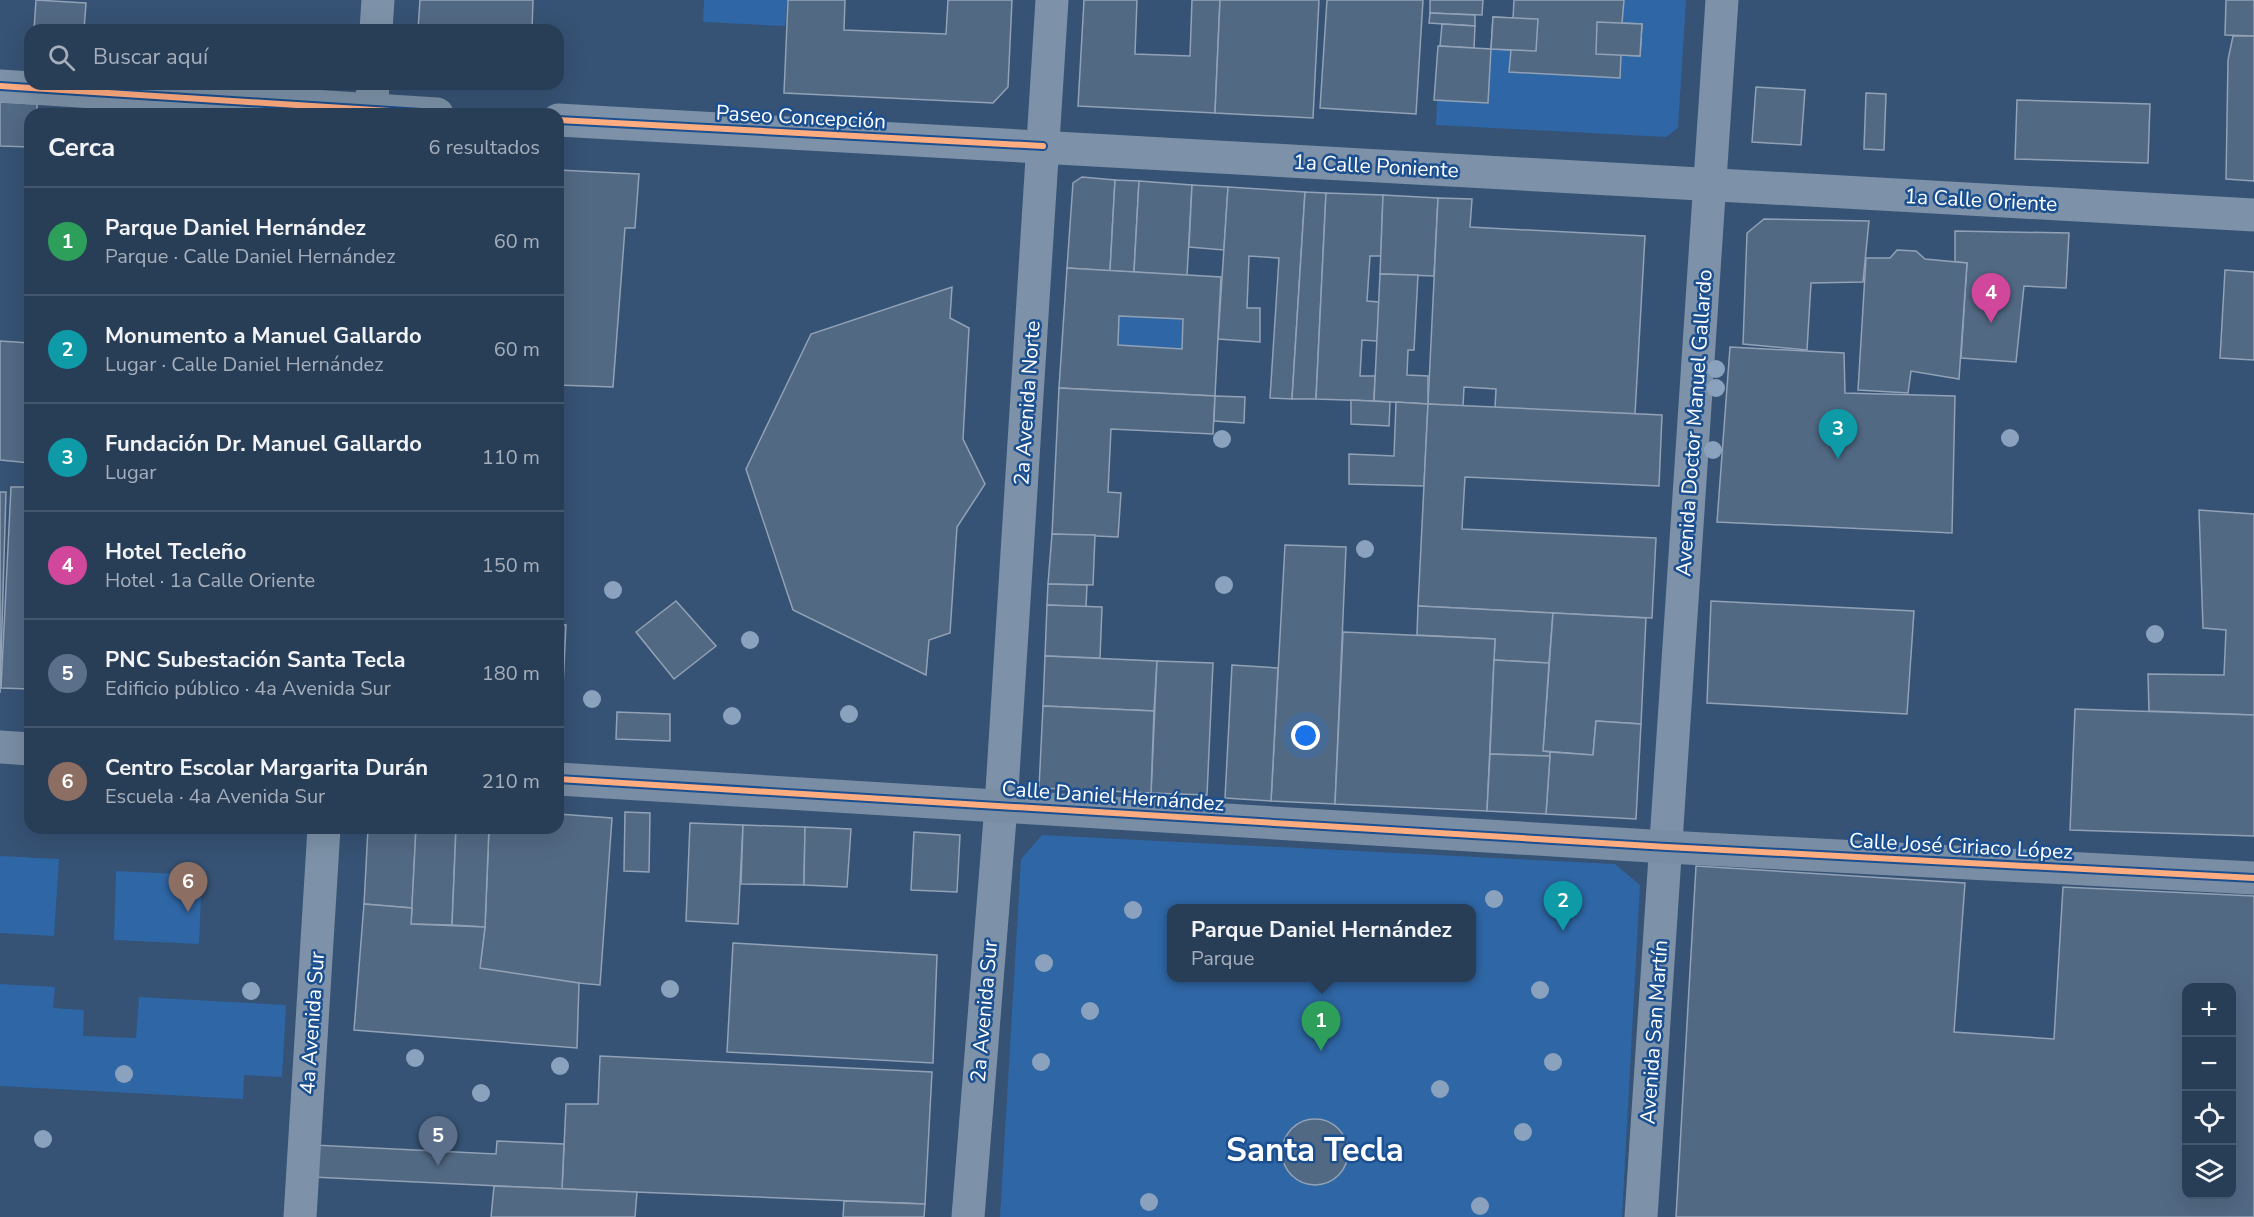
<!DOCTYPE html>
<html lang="es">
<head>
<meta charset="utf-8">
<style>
  body { margin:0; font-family:"Nunito Sans",sans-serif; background:#344961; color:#f1f3f6 }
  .controls { position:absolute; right:18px; bottom:18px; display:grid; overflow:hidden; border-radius:12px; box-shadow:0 6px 24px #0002 }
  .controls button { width:54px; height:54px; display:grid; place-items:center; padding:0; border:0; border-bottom:2px solid #44576d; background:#283e57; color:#f1f3f6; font:30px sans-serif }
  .you { position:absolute; left:1306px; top:736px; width:21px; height:21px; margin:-15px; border:4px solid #fff; border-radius:50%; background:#1a73e8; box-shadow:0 0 0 9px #1a73e833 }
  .badge { display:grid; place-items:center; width:39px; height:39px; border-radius:50%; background:#b9c2ce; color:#fff; font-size:20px; font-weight:700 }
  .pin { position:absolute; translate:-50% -50px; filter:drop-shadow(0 2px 3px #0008) }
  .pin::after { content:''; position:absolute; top:32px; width:21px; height:18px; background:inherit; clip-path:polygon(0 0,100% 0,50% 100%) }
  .popup { position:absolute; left:1167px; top:904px; width:309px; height:78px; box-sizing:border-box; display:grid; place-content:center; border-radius:12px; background:#283e57; filter:drop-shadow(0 2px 4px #0005); font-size:20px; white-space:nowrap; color:#a5aeba }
  .popup b { font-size:22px; color:#f1f3f6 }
  .popup::after { content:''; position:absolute; left:50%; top:100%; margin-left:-12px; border:12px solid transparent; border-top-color:#283e57 }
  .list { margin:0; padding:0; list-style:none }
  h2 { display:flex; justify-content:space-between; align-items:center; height:78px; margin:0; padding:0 24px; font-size:26px }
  h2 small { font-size:20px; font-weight:400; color:#a5aeba }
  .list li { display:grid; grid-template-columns:39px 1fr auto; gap:18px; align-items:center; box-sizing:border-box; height:108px; padding:0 24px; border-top:2px solid #44576d }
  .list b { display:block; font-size:22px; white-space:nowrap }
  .list p { margin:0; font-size:20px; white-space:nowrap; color:#a5aeba }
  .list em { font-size:20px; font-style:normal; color:#a5aeba }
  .icon { flex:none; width:33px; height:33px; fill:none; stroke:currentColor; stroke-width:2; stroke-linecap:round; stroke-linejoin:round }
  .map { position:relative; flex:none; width:2254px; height:1217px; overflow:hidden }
  .search { position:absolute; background:#283e57; box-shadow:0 6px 24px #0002; left:24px; top:24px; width:540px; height:66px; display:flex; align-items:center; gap:15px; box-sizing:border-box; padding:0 21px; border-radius:18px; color:#a5aeba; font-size:22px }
  .panel { position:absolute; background:#283e57; box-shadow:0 6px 24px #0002; left:24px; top:108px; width:540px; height:726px; border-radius:18px }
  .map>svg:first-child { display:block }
</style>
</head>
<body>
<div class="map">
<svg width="2254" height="1217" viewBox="0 0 2254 1217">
  <rect width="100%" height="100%" fill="#365274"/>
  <g fill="#2f66a5" fill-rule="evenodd">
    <polygon points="704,0 787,0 785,26 703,22"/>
    <polygon points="1624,0 1686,0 1678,128 1666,137 1436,125 1437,100 1488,103 1491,49 1511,50 1510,72 1619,78 1621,55 1640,56 1642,25 1622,23"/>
    <polygon points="1119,316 1183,319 1182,349 1118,345"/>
    <path d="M1042,835L1615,864L1640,885L1622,1217H1000L1021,859ZM1471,908V978H1171V908Z"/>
    <polygon points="0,856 59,859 54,936 0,933"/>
    <polygon points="116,871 202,875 199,944 114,940"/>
    <polygon points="0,984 55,987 53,1008 84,1010 83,1036 136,1038 139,997 286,1005 282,1077 244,1075 243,1099 0,1086"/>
  </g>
  <g fill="#526984" stroke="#92a2b6" stroke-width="1.5" fill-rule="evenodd">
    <polygon points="36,0 86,3 84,30 34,30"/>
    <polygon points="420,0 533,0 532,30 418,30"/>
    <polygon points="788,0 845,0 844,30 946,34 948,0 1012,0 1008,87 993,103 784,93"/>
    <polygon points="1084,0 1137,0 1135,54 1190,56 1192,0 1220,0 1215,113 1078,106"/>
    <polygon points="1220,0 1319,0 1313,118 1215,113"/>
    <polygon points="1327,0 1423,0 1416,114 1320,108"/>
    <polygon points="1430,0 1483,0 1482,15 1430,13"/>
    <polygon points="1514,0 1624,0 1622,23 1642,24 1640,56 1621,55 1620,78 1509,72 1511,50 1491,49 1493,17 1513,18"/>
    <polygon points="2226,0 2254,0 2254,36 2225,35"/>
    <polygon points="1430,13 1475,15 1475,26 1429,23"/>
    <polygon points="1493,17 1538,19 1536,51 1491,49"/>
    <polygon points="1597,22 1642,24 1640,56 1596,54"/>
    <polygon points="1442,24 1475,26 1474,48 1440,46"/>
    <polygon points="2233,36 2254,36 2254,181 2226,179 2228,60"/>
    <polygon points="1438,46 1491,49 1488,103 1434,100"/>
    <polygon points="1756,87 1805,90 1801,145 1752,142"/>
    <polygon points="1866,93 1886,94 1884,150 1864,149"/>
    <polygon points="2017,100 2150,104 2148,163 2015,159"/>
    <polygon points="0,102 37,104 37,114 30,114 30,147 0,146"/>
    <polygon points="558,170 639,174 635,228 625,228 613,387 558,385"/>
    <polygon points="1082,177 1115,180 1110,271 1067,268 1073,183"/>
    <polygon points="1115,180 1139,181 1134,272 1110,271"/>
    <polygon points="1139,181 1192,185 1187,276 1134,272"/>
    <polygon points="1192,185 1228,187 1224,250 1189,247"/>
    <polygon points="1228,187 1305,192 1292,399 1270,398 1279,258 1249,256 1247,308 1260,308 1260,342 1218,339"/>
    <polygon points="1305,192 1326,193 1316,399 1292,399"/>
    <polygon points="1326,193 1383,195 1381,256 1370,256 1367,301 1379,302 1377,341 1362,340 1360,376 1375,376 1374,401 1316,399"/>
    <polygon points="1383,195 1438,198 1434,276 1380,274"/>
    <polygon points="1438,198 1472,199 1470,227 1645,236 1635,414 1495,408 1496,389 1464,387 1463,406 1428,404"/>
    <polygon points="1764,219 1869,221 1863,282 1811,283 1807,350 1743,344 1747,233"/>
    <polygon points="1955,231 2069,233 2066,288 2024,286 2016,362 1961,358 1967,263 1955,262"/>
    <polygon points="1897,250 1916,251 1925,259 1967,263 1959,379 1911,371 1908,393 1858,390 1866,258 1890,258"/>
    <path d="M1067,268L1221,277L1215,396L1059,388ZM1119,316L1183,319L1182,349L1118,345Z"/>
    <polygon points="2225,270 2254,272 2254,360 2220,358"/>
    <polygon points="1380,274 1418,275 1414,350 1408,350 1407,375 1428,376 1428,404 1374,401"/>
    <polygon points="952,287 950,318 969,328 963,439 985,484 957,527 950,633 929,640 926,675 793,610 746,469 811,334"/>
    <polygon points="0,341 30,343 30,463 0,460"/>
    <polygon points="1730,347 1844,353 1845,393 1955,396 1952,533 1717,522"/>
    <polygon points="1059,388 1215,396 1213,434 1111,429 1108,492 1121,493 1118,537 1052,534"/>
    <polygon points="1215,396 1245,397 1244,423 1214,421"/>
    <polygon points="1351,400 1390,402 1389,426 1351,424"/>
    <polygon points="1396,402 1428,404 1424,486 1349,484 1349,454 1394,456"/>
    <polygon points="1428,404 1662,415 1659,486 1465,477 1462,529 1656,538 1652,618 1418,606"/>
    <polygon points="11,487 30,487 30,689 1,688"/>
    <polygon points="0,492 6,492 0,693"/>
    <polygon points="2199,510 2254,514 2254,715 2149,711 2148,674 2224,675 2226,630 2203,628"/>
    <polygon points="1052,534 1095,535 1093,585 1048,584"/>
    <polygon points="1285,545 1346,547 1335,804 1271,801"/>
    <polygon points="1048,584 1087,585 1086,607 1047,605"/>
    <polygon points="676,601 716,646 674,679 636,632"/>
    <polygon points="1711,601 1914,611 1907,714 1707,703"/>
    <polygon points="1047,605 1102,607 1100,658 1045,656"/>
    <polygon points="1418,606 1553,613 1549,663 1494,660 1495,639 1417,635"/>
    <polygon points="1553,613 1646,618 1641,724 1596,721 1593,755 1543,751"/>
    <polygon points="558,624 566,625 561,728 558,728"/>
    <polygon points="1343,632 1495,639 1487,811 1335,804"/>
    <polygon points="1045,656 1157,661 1154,711 1043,706"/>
    <polygon points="1494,660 1549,663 1543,751 1550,752 1550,756 1490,754"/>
    <polygon points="1157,661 1213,663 1207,795 1151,793"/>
    <polygon points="1232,665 1278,668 1271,801 1225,798"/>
    <polygon points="1043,706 1154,711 1151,793 1039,788"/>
    <polygon points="2075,709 2254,715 2254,836 2070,830"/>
    <polygon points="617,712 670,714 670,741 616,739"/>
    <polygon points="1596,721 1641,724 1636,819 1546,814 1550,752 1593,755"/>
    <polygon points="1490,754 1550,756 1546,814 1487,811"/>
    <polygon points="625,812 650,813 649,872 624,871"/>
    <polygon points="558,814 612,818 600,985 479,974 485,927 489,828 558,828"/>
    <polygon points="690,823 743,825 738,924 686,921"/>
    <polygon points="743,825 805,827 804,885 741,884"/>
    <polygon points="805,827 851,829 847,887 804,885"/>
    <polygon points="368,828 416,828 412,908 364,904"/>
    <polygon points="416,828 456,828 452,925 411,924"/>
    <polygon points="456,828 489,828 485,927 452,925"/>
    <polygon points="914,832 960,835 957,892 911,890"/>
    <path d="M1696,866L1965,883L1954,1032L2054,1039L2063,887L2254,896V1217H1676ZM2186,988H2232V1194H2186Z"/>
    <polygon points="364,904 412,908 411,924 485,927 480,968 579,983 577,1048 354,1030"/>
    <polygon points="733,943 937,955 933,1063 727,1052"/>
    <polygon points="600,1056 932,1072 925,1204 562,1189 566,1104 598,1104"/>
    <circle cx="1315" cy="1152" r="33"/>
    <polygon points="497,1141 564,1144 562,1189 313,1177 314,1145 496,1154"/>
    <polygon points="494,1186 637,1192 635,1217 491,1217"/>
    <polygon points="844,1201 925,1204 924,1217 843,1217"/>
  </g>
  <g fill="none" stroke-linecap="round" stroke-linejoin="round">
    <g stroke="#7d92a8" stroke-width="33">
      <polyline points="376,30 378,0"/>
      <polyline points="0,86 437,114"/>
      <polyline points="371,114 373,84"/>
      <polyline points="558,120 2254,215"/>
      <polyline points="300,1217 324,828"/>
      <polyline points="968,1217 1001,806 1052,0"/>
      <polyline points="1641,1217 1722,0"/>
    </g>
    <g stroke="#798da4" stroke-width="33">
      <polyline points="0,747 30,749"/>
      <polyline points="558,779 1667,847 2254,878"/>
    </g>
    <defs>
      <g id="cycleway">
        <polyline points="0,86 437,114"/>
        <polyline points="558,120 1043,146"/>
        <polyline points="558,779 1667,847 2254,878"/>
      </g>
    </defs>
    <use href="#cycleway" stroke="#1b4f8f" stroke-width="10"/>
    <use href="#cycleway" stroke="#ffac80" stroke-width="6"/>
  </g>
  <g fill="#8aa2be">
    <circle cx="1716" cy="369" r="9"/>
    <circle cx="1716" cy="388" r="9"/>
    <circle cx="2010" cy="438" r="9"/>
    <circle cx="1222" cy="439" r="9"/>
    <circle cx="1713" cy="450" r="9"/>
    <circle cx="1365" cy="549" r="9"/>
    <circle cx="1224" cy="585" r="9"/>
    <circle cx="613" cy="590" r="9"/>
    <circle cx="2155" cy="634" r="9"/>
    <circle cx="750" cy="640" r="9"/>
    <circle cx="592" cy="699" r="9"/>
    <circle cx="849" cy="714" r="9"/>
    <circle cx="732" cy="716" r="9"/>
    <circle cx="1494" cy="899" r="9"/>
    <circle cx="1133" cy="910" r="9"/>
    <circle cx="1044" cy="963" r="9"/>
    <circle cx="670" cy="989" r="9"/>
    <circle cx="1540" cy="990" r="9"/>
    <circle cx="251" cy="991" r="9"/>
    <circle cx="1090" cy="1011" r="9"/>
    <circle cx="415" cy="1058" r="9"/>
    <circle cx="1041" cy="1062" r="9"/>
    <circle cx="1553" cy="1062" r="9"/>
    <circle cx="560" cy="1066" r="9"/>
    <circle cx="124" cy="1074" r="9"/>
    <circle cx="1440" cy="1089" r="9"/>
    <circle cx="481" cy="1093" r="9"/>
    <circle cx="1523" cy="1132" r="9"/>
    <circle cx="43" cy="1139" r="9"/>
    <circle cx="1149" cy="1202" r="9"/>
    <circle cx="1480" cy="1206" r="9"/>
  </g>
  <g text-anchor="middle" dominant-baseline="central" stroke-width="5" stroke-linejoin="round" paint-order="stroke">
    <g font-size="21" fill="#fff" stroke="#1b4f8f">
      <text transform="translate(801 117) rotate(3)">Paseo Concepción</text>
      <text transform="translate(1376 166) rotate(3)">1a Calle Poniente</text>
      <text transform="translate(1981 200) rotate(3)">1a Calle Oriente</text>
      <text transform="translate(1027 403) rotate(-86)">2a Avenida Norte</text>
      <text transform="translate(1694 423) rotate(-86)">Avenida Doctor Manuel Gallardo</text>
      <text transform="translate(1113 796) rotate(4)">Calle Daniel Hernández</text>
      <text transform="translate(1961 846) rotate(3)">Calle José Ciriaco López</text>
      <text transform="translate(984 1011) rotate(-85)">2a Avenida Sur</text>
      <text transform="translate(312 1023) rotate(-86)">4a Avenida Sur</text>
      <text transform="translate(1654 1032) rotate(-86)">Avenida San Martín</text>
    </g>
    <g font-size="33" font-weight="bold" fill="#fff" stroke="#1b4f8f">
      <text x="1315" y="1150">Santa Tecla</text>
    </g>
  </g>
</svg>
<div class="controls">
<button>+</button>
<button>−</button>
<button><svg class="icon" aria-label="locate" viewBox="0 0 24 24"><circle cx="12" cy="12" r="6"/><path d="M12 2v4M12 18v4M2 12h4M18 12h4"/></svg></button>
<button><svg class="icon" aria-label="layers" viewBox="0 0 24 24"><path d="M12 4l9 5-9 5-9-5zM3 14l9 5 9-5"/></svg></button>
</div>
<div class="you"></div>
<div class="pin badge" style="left:1321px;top:1051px;background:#2e9e5b">1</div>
<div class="popup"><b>Parque Daniel Hernández</b>Parque</div>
<div class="pin badge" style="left:1563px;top:931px;background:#0f9aa8">2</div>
<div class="pin badge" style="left:1838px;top:459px;background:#0f9aa8">3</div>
<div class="pin badge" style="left:1991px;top:323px;background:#d1479c">4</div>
<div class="pin badge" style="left:438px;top:1166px;background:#5c6f8a">5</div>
<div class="pin badge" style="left:188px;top:912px;background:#8d6e63">6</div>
<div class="search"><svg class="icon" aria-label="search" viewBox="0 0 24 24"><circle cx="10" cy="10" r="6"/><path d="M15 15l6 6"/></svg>Buscar aquí</div>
<section class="panel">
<h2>Cerca<small>6 resultados</small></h2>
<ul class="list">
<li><span class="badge" style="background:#2e9e5b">1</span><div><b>Parque Daniel Hernández</b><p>Parque · Calle Daniel Hernández</p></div><em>60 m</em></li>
<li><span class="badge" style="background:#0f9aa8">2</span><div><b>Monumento a Manuel Gallardo</b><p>Lugar · Calle Daniel Hernández</p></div><em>60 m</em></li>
<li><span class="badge" style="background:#0f9aa8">3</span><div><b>Fundación Dr. Manuel Gallardo</b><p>Lugar</p></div><em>110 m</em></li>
<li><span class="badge" style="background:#d1479c">4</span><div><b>Hotel Tecleño</b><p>Hotel · 1a Calle Oriente</p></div><em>150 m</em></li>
<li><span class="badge" style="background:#5c6f8a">5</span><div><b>PNC Subestación Santa Tecla</b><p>Edificio público · 4a Avenida Sur</p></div><em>180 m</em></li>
<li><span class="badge" style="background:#8d6e63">6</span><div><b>Centro Escolar Margarita Durán</b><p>Escuela · 4a Avenida Sur</p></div><em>210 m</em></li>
</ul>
</section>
</div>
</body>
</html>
